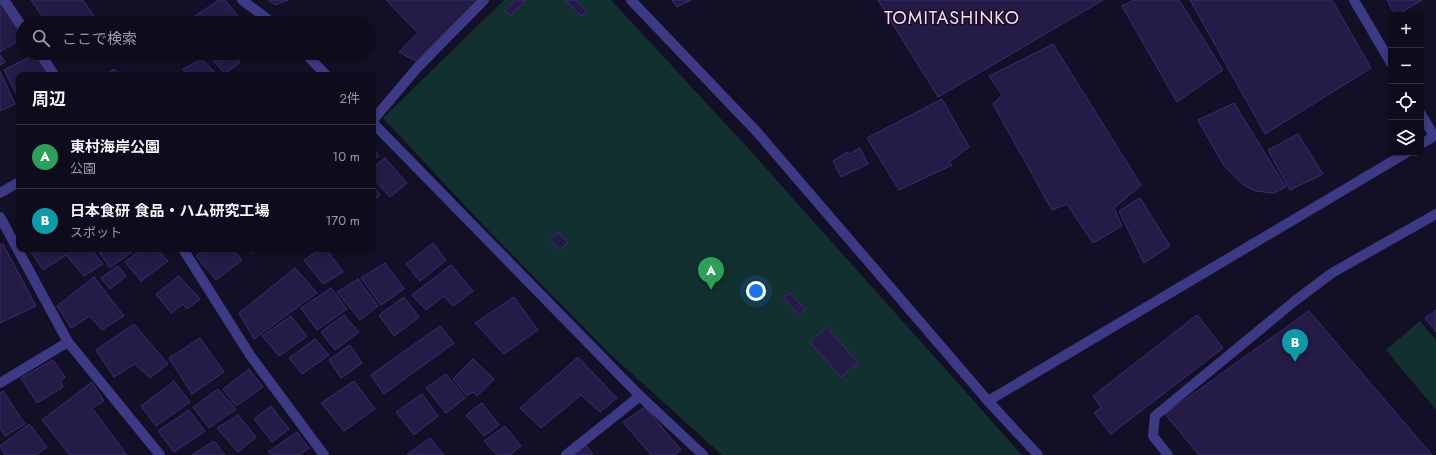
<!DOCTYPE html>
<html lang="ja">
<head>
<meta charset="utf-8">
<style>
  body { margin:0; font-family:Jost,"Noto Sans JP",sans-serif; background:#171425; color:#f1f3f6 }
  .controls { position:absolute; right:12px; top:12px; display:grid; overflow:hidden; border-radius:8px; box-shadow:0 2px 6px #0003 }
  .controls button { width:36px; height:36px; display:grid; place-items:center; padding:0; border:0; border-bottom:1px solid #2e2b3b; background:#0e0b1c; color:#f1f3f6; font:20px sans-serif }
  .you { position:absolute; left:756px; top:291px; width:14px; height:14px; margin:-10px; border:3px solid #fff; border-radius:50%; background:#1a73e8; box-shadow:0 0 0 6px #1a73e833 }
  .badge { display:grid; place-items:center; width:26px; height:26px; border-radius:50%; background:#d93025; color:#fff; font-size:13px; font-weight:700 }
  .pin { position:absolute; translate:-50% -33px; filter:drop-shadow(0 1px 2px #0008) }
  .pin::after { content:''; position:absolute; top:21px; width:14px; height:12px; background:inherit; clip-path:polygon(0 0,100% 0,50% 100%) }
  .list { margin:0; padding:0; list-style:none }
  h2 { display:flex; justify-content:space-between; align-items:center; height:52px; margin:0; padding:0 16px; font-size:17px }
  h2 small { font-size:13px; font-weight:400; color:#9b9ba3 }
  .list li { display:grid; grid-template-columns:26px 1fr auto; gap:12px; align-items:center; box-sizing:border-box; height:64px; padding:0 16px; border-top:1px solid #2e2b3b }
  .list b { display:block; font-size:15px; white-space:nowrap }
  .list p { margin:0; font-size:13px; white-space:nowrap; color:#9b9ba3 }
  .list em { font-size:13px; font-style:normal; color:#9b9ba3 }
  .icon { flex:none; width:22px; height:22px; fill:none; stroke:currentColor; stroke-width:2; stroke-linecap:round; stroke-linejoin:round }
  .map { position:relative; flex:none; width:1436px; height:455px; overflow:hidden }
  .search { position:absolute; background:#0e0b1c; box-shadow:0 2px 6px #0003; left:16px; top:16px; width:360px; height:44px; display:flex; align-items:center; gap:10px; box-sizing:border-box; padding:0 14px; border-radius:22px; color:#9b9ba3; font-size:15px }
  .panel { position:absolute; background:#0e0b1c; box-shadow:0 2px 6px #0003; left:16px; top:72px; width:360px; height:180px; border-radius:8px }
  .map>svg:first-child { display:block }
</style>
</head>
<body>
<div class="map">
<svg width="1436" height="455" viewBox="0 0 1436 455">
  <rect width="100%" height="100%" fill="#130f26"/>
  <g fill="#12302f">
    <polygon points="504,0 611,0 747,147 1022,455 722,455 611,355 483,225 383,118"/>
    <polygon points="1420,321 1436,340 1436,410 1386,350"/>
  </g>
  <g fill="#241b47" stroke="#3b2d73">
    <polygon points="31,0 83,0 94,16 84,23 47,23"/>
    <polygon points="219,0 225,0 241,20 237,23 197,23 192,18"/>
    <polygon points="268,0 288,0 275,5"/>
    <polygon points="386,0 485,0 425,66 399,52 418,33"/>
    <polygon points="515,0 526,0 511,15 505,11"/>
    <polygon points="565,0 576,0 587,12 581,16"/>
    <polygon points="672,0 691,0 677,7"/>
    <polygon points="878,0 1103,0 938,97"/>
    <polygon points="1134,0 1179,0 1223,70 1177,102 1122,6"/>
    <polygon points="1190,0 1332,0 1371,68 1265,134"/>
    <polygon points="1387,0 1422,0 1397,15 1395,15"/>
    <polygon points="0,2 23,38 0,52"/>
    <polygon points="1053,44 1141,185 1114,208 1122,226 1093,243 1067,204 1052,210 993,104 1002,95 989,76"/>
    <polygon points="38,53 50,75 19,75 19,99 4,70"/>
    <polygon points="207,53 232,53 240,62 225,74"/>
    <polygon points="239,53 252,53 244,60"/>
    <polygon points="0,55 5,62 0,65"/>
    <polygon points="202,59 217,75 187,75 183,69"/>
    <polygon points="114,69 119,75 105,75"/>
    <polygon points="0,71 15,104 0,111"/>
    <polygon points="942,99 969,147 949,162 952,165 899,190 867,138"/>
    <polygon points="1234,103 1286,187 1273,193 1255,191 1244,185 1224,166 1198,120"/>
    <polygon points="1298,134 1323,174 1290,190 1268,150"/>
    <polygon points="860,148 868,164 841,177 833,161 847,152 849,154"/>
    <polygon points="373,149 379,156 373,161"/>
    <polygon points="385,158 407,183 390,197 373,179 373,167"/>
    <polygon points="373,186 380,195 373,202"/>
    <polygon points="1140,198 1170,246 1144,263 1119,211"/>
    <polygon points="558,232 568,243 559,250 550,239"/>
    <polygon points="433,243 446,260 420,281 406,264"/>
    <polygon points="3,244 36,306 0,323 0,245"/>
    <polygon points="29,249 91,249 103,264 84,276 66,255 43,270"/>
    <polygon points="97,249 136,249 110,268"/>
    <polygon points="142,249 157,249 168,261 141,281 125,262"/>
    <polygon points="205,249 233,249 242,260 216,280 196,256"/>
    <polygon points="249,249 258,249 253,253"/>
    <polygon points="321,249 326,249 343,272 323,284 304,260"/>
    <polygon points="385,263 404,289 381,305 361,278"/>
    <polygon points="451,265 473,291 453,306 444,296 426,310 412,295"/>
    <polygon points="118,266 126,276 110,289 101,278"/>
    <polygon points="295,268 317,293 254,339 239,313"/>
    <polygon points="179,276 200,299 187,309 183,304 171,313 156,294"/>
    <polygon points="94,277 124,316 102,330 90,316 71,328 57,306"/>
    <polygon points="358,279 378,306 360,320 337,292"/>
    <polygon points="331,288 347,309 317,330 301,308"/>
    <polygon points="790,293 805,309 799,315 783,298"/>
    <polygon points="404,297 419,317 394,336 379,315"/>
    <polygon points="514,297 538,330 504,354 475,323"/>
    <polygon points="1436,310 1436,332 1425,318"/>
    <polygon points="1309,311 1432,455 1199,455 1165,414"/>
    <polygon points="344,315 359,332 335,350 321,332"/>
    <polygon points="1197,315 1223,348 1111,434 1094,413 1101,407 1093,396"/>
    <polygon points="291,316 307,336 279,356 262,336"/>
    <polygon points="134,324 168,364 150,378 135,364 114,377 96,350"/>
    <polygon points="440,326 454,343 384,394 371,375"/>
    <polygon points="827,327 858,363 841,377 810,342"/>
    <polygon points="200,338 224,372 192,394 169,358"/>
    <polygon points="315,339 329,355 302,374 289,358"/>
    <polygon points="350,345 362,363 341,378 329,360"/>
    <polygon points="578,357 617,398 600,412 581,395 541,428 520,408"/>
    <polygon points="473,359 494,379 477,396 473,392 467,396 453,379"/>
    <polygon points="53,360 65,377 61,381 63,387 37,403 21,378"/>
    <polygon points="249,369 263,387 236,406 223,389"/>
    <polygon points="446,374 465,398 446,413 426,388"/>
    <polygon points="174,381 190,402 156,426 141,406"/>
    <polygon points="354,381 375,409 344,431 321,403"/>
    <polygon points="92,382 104,401 92,408 127,455 70,455 42,420"/>
    <polygon points="218,389 236,409 209,428 193,407"/>
    <polygon points="3,391 25,424 5,436 0,428 0,393"/>
    <polygon points="422,394 438,416 414,435 396,412"/>
    <polygon points="482,403 499,425 484,436 466,415"/>
    <polygon points="271,406 289,429 272,442 254,419"/>
    <polygon points="645,407 681,450 675,455 651,455 623,422"/>
    <polygon points="189,410 205,431 174,452 158,431"/>
    <polygon points="238,415 256,437 238,452 217,428"/>
    <polygon points="29,424 47,447 36,455 5,455 0,446"/>
    <polygon points="505,426 521,446 510,455 497,455 484,441"/>
    <polygon points="297,432 309,448 300,455 271,455 268,452"/>
    <polygon points="430,438 444,455 407,455"/>
    <polygon points="214,441 225,455 192,455"/>
    <polygon points="586,445 593,455 574,455"/>
  </g>
  <g fill="none" stroke-linecap="round" stroke-linejoin="round">
    <polyline stroke="#3d3a85" stroke-width="10" points="1168,455 1153,436 1155,416 1296,300 1332,273 1436,214"/>
    <g stroke="#3d3a85" stroke-width="10">
      <polyline points="4,0 23,28"/>
      <polyline points="242,0 273,23"/>
      <polyline points="40,53 54,75"/>
      <polyline points="305,53 326,75"/>
      <polyline points="373,120 417,68 484,0"/>
      <polyline points="373,123 640,396 703,455"/>
      <polyline points="0,193 19,182"/>
      <polyline points="0,217 68,342 160,455"/>
      <polyline points="183,249 250,355 324,455"/>
      <polyline points="0,383 68,342"/>
      <polyline points="566,455 640,396"/>
    </g>
    <g stroke="#3d3a85" stroke-width="10">
      <polyline points="631,0 757,132 988,401 1038,455"/>
      <polyline points="1354,0 1391,63"/>
      <polyline points="1421,114 1434,136"/>
      <polyline points="1421,144 1436,135"/>
      <polyline points="988,401 1406,153"/>
    </g>
  </g>
  <g text-anchor="middle" dominant-baseline="central" stroke-width="3" stroke-linejoin="round" paint-order="stroke">
    <g font-size="18" letter-spacing="1" fill="#ffd6f0" stroke="#130f26">
      <text x="952" y="18">TOMITASHINKO</text>
    </g>
  </g>
</svg>
<div class="controls">
<button>+</button>
<button>−</button>
<button><svg class="icon" aria-label="locate" viewBox="0 0 24 24"><circle cx="12" cy="12" r="6"/><path d="M12 2v4M12 18v4M2 12h4M18 12h4"/></svg></button>
<button><svg class="icon" aria-label="layers" viewBox="0 0 24 24"><path d="M12 4l9 5-9 5-9-5zM3 14l9 5 9-5"/></svg></button>
</div>
<div class="you"></div>
<div class="pin badge" style="left:711px;top:290px;background:#2e9e5b">A</div>
<div class="pin badge" style="left:1295px;top:362px;background:#0f9aa8">B</div>
<div class="search"><svg class="icon" aria-label="search" viewBox="0 0 24 24"><circle cx="10" cy="10" r="6"/><path d="M15 15l6 6"/></svg>ここで検索</div>
<section class="panel">
<h2>周辺<small>2件</small></h2>
<ul class="list">
<li><span class="badge" style="background:#2e9e5b">A</span><div><b>東村海岸公園</b><p>公園</p></div><em>10 m</em></li>
<li><span class="badge" style="background:#0f9aa8">B</span><div><b>日本食研 食品・ハム研究工場</b><p>スポット</p></div><em>170 m</em></li>
</ul>
</section>
</div>
</body>
</html>
